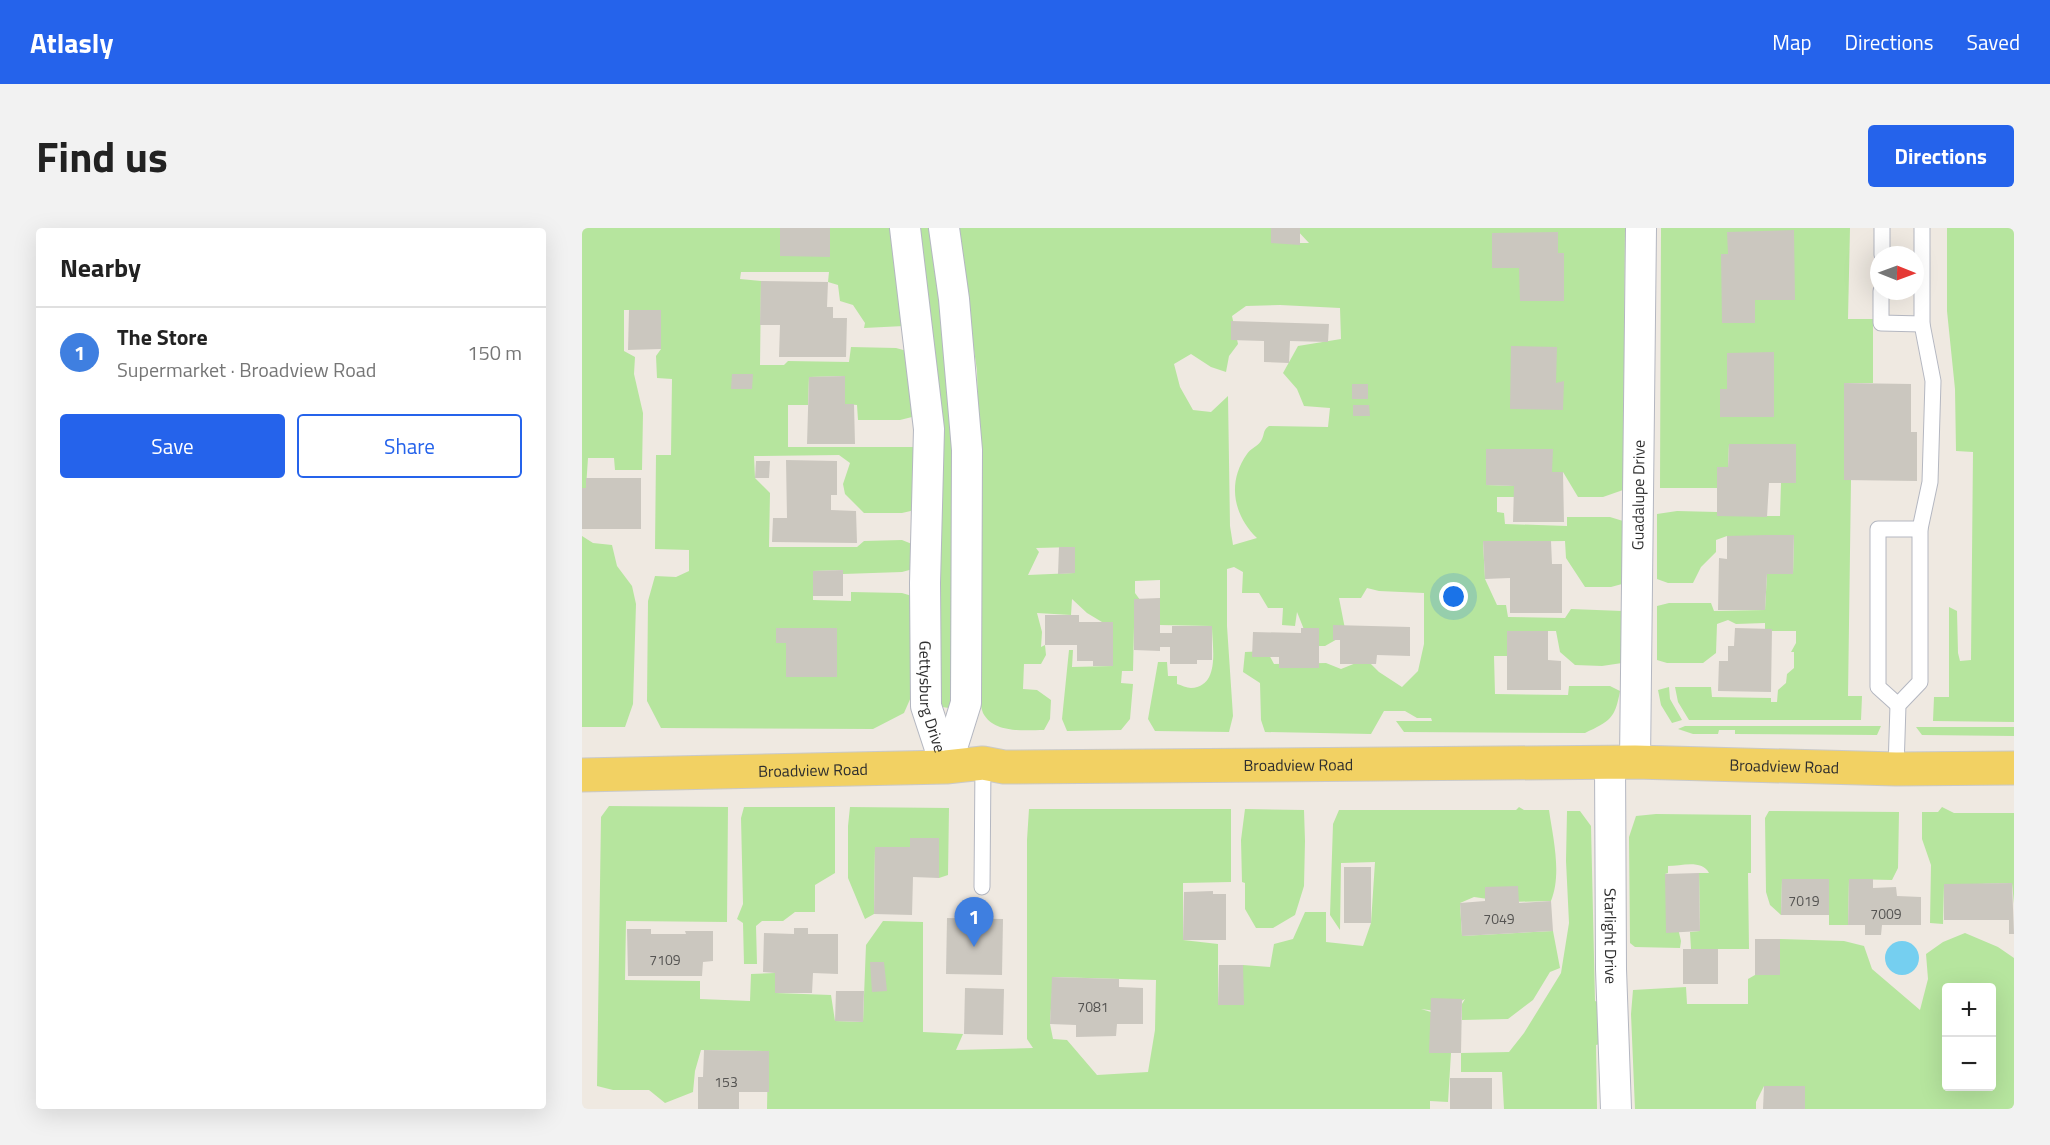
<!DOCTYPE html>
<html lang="en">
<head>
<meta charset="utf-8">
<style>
  body { margin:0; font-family:"Titillium Web",sans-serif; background:#f2f2f2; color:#222 }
  .controls { position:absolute; right:18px; bottom:18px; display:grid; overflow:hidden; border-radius:6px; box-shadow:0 6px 24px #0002 }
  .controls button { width:54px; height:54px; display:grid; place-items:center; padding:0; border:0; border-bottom:2px solid #e0e0e0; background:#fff; color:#222; font:30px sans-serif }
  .compass { position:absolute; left:1288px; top:18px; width:54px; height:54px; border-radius:50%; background:#fff; box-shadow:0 6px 24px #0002; rotate:91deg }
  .you { position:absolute; left:872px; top:369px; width:21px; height:21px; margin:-15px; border:4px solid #fff; border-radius:50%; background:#1a73e8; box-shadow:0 0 0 9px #1a73e833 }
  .badge { display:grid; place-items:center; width:39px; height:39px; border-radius:50%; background:#2563eb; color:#fff; font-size:20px; font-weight:700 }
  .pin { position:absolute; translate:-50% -50px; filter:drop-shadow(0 2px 3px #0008) }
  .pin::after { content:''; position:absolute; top:32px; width:21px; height:18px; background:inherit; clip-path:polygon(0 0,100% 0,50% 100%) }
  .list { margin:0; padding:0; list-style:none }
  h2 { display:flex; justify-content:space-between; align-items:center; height:78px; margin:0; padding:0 24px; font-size:26px }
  h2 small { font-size:20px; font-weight:400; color:#767676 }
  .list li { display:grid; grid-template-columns:39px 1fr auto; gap:18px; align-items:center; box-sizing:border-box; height:90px; padding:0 24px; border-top:2px solid #e0e0e0 }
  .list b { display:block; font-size:22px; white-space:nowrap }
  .list p { margin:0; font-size:20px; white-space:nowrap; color:#767676 }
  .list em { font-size:20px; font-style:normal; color:#767676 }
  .actions { display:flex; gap:12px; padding:18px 24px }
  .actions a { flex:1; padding:14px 0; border:2px solid #2563eb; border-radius:6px; text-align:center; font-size:21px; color:#2563eb }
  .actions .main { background:#2563eb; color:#fff }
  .map { position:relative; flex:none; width:1432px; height:881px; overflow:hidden; border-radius:6px }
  header { display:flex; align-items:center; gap:36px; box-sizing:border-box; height:84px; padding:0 30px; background:#2563eb; color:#fff }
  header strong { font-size:28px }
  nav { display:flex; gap:33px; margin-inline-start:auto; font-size:21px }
  .intro { display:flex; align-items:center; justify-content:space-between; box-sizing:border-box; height:144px; padding:0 36px }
  h1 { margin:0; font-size:42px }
  .button { padding:15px 27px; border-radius:6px; background:#2563eb; color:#fff; font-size:21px; font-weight:700 }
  main { display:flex; gap:36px; padding:0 36px }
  aside { flex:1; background:#fff; border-radius:6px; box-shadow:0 6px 24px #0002 }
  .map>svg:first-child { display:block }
</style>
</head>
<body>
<header>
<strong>Atlasly</strong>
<nav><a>Map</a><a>Directions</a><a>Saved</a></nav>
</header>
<div class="intro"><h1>Find us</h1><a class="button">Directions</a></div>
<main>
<aside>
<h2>Nearby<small></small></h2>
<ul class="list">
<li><span class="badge" style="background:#3f7fe0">1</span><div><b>The Store</b><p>Supermarket · Broadview Road</p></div><em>150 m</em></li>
</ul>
<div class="actions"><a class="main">Save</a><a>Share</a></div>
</aside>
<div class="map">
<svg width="1432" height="881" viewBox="0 0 1432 881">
  <rect width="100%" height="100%" fill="#efe9e1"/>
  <g fill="#b6e59e" fill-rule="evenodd">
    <polygon points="0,0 310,0 313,44 322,98 282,100 283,95 271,77 258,73 256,57 246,54 247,44 159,44 158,51 179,53 178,137 202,137 206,133 267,134 269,119 314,120 325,123 330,189 318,192 276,192 275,177 263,176 263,148 227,149 226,177 206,177 206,219 331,219 333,282 320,285 282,285 263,266 261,256 268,235 257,227 172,228 173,250 188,265 187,319 275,319 282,313 320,312 330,316 331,341 320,344 261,346 261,342 231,343 231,372 269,373 269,364 320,365 330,368 329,469 322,485 291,501 79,500 65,473 66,373 73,348 94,349 107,343 107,322 73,321 74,227 89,227 90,151 75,150 74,128 79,121 79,82 42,82 42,123 53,129 52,146 61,185 60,242 33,242 32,230 6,230 4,260 0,260"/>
    <polygon points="335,0 348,0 365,121 371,211 371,475 367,480 360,479 358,474 359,230"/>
    <path d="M375,0H689V15H727L713,0H1043L1041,262L1021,269H996L981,244H970V221H904V257L932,258V269H915V284L922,285L923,296L985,298V289H1028L1041,293L1040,356L1029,359H1003L984,330L983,313L901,314L903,351L915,377H924L926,389L983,390L989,381L1040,383V435L1020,438L993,437L978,424L974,403H926L925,428H912L913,466L986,467L987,458H1028L1038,463C1033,491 1028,493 1003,505L822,504L814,493H850L849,490H835L823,483H802L789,506L683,504L679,492L678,455L661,444L663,424L685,423L692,436L744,435L759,441L784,431L797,444L820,459L836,443L842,416V365L797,363L785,360L779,370H757L764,406L743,418H732L725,409L715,384L713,398L700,397L701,380H686L677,365H660L661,344L652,339L645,341V398L651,488L647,504L573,503L566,491L576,434H585L586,448H595V456C599,457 605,460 609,460C639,458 630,418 630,398L578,397V352L553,353V365L561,376L560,394L552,399L551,443H540L539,455L551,456L548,491L539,502L485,503L480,491L487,422H491L490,439L531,438L525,397L505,385L490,371L489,387L455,385L460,404L459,419L463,417L464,427L459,436H442L441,461L455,462L469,472L468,491L462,502C443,502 412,506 401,485C399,480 398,473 397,467L398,252L395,143ZM698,77L758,80L759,111L716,118L701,145L715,161L722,178L748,180L746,199L687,198C680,203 683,207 679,213C676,218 668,221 665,226C645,254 651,287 675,310L651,317L648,298L646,168L629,184L611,182L598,159L592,136L609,126L629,139L644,144L647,128L656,116L650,88L664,78ZM493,319L492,345L446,347L457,324L454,320Z"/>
    <polygon points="1079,0 1268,0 1266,91 1291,91 1291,155 1262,155 1262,252 1269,252 1266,468 1280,468 1279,492 1107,492 1096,474 1093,459 1129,459 1130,469 1189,470 1189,474 1195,474 1196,462 1204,455 1205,446 1212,440 1212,424 1209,424 1214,415 1214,403 1190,403 1189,401 1183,401 1183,395 1154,396 1146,392 1135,396 1134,425 1121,435 1085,435 1075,432 1075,378 1087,375 1129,375 1132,383 1183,382 1185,346 1211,346 1212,308 1145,308 1134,312 1134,324 1119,339 1111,355 1086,355 1075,351 1075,286 1095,283 1135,284 1135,288 1198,288 1199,255 1214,255 1214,217 1147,216 1146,239 1135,239 1135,260 1078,260"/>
    <polygon points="1365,0 1432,0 1432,494 1351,493 1352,469 1367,469 1367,379 1375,383 1376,425 1378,433 1389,432 1391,224 1374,223 1373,161 1365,83"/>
    <polygon points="0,308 11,315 30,317 35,338 50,358 54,376 51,476 43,499 0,499"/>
    <polygon points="1087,459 1088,471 1100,492 1090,495 1079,477 1076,462"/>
    <polygon points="1103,498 1299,498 1295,507 1153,506 1153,502 1137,502 1136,506 1111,506 1096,501"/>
    <polygon points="1334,499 1432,499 1432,508 1340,507"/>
    <path d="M27,578L146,579L145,694L44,693L43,752L118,753V771L168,773L169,746L193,745L194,765L249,767L253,793L281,794L284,717L301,693L341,694V804L381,806L374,822L451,820L445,811V612L447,581H649V654L601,655V712L636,716V777H661V737L688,739L692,716L711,711L723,684H744V714L781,718L789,695L793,634L759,635L758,702L748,687L751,596L757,582H934L937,579L942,582H967C971,610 980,646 969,673L927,674L892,669L878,675L880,708L971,703L978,740L968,744L951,772L926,791L880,792V776L883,771L861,784L839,781L849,784L869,825L866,874L848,873V881H185L186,823L119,822L113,843L111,864L83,875L67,862H31L15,858L19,589ZM471,749L574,752L573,802L566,844L515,847L485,812L471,811L468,796Z"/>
    <polygon points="162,579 253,579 253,645 233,657 233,684 213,684 201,693 180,693 174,698 175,736 162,736 161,695 155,691 161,676 159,590"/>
    <polygon points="268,579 367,580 366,647 357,650 328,619 293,619 292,686 283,691 266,650 266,598"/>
    <polygon points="1360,579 1372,585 1432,585 1432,676 1430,655 1362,657 1361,696 1348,695 1349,637 1340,611 1340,584 1356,584"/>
    <polygon points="663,581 722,582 723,613 722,658 713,687 691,700 674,700 663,681 663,655 660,654 659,612"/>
    <polygon points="985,583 998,583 1009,598 1013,773 1034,782 1022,815 1014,817 1015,881 922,881 920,844 879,844 879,825 927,824 942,805 979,745 987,695 984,633"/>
    <polygon points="1187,583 1317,584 1316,640 1310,652 1267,651 1266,697 1247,697 1247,651 1200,652 1199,687 1188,677 1184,664 1183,590"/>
    <path d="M1074,586L1169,587V645H1166L1167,721H1109L1108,704L1118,703L1117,645H1127C1120,631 1099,638 1086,638V645L1083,646L1099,713L1098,720L1053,719L1048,715L1047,609L1054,588Z"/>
    <path d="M1383,705L1416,719L1432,730V881H1223V858H1182L1174,874V881H1053L1049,786L1051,762L1104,759L1105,776H1166V751L1173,747H1198V711L1262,713L1282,718L1290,741L1338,782L1346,751L1344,726L1361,714ZM1364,760H1410V858H1364Z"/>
  </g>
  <circle fill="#75cff0" cx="1320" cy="730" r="17"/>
  <g fill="#cbc7bf">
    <polygon points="198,0 248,0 248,29 198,28"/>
    <polygon points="689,0 718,0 718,17 689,15"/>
    <polygon points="1212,2 1213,72 1173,72 1173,95 1140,95 1139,26 1146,26 1145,4"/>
    <polygon points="976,4 976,25 982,25 982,73 938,73 937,40 910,40 910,5"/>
    <polygon points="179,53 246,54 245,79 251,79 251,90 265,90 264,129 197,129 198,97 178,97"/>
    <polygon points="47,82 79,82 79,121 46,122"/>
    <polygon points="649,93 747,96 746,114 708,113 707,135 682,134 682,113 649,112"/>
    <polygon points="929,118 975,119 974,155 982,153 981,182 928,181"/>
    <polygon points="1192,124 1192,189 1138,189 1138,161 1145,161 1145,125"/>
    <polygon points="150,146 171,146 170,161 149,161"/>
    <polygon points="263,148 263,176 272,176 273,216 225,216 227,149"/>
    <polygon points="1262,155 1329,156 1329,204 1335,204 1335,253 1262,252"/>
    <rect x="770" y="156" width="16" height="15"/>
    <polygon points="771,177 787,177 788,188 771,188"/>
    <polygon points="1147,216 1214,216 1214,255 1187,255 1185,289 1135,288 1135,239 1146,239"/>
    <polygon points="904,221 971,221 970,244 981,244 982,294 931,294 932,258 904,257"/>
    <polygon points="204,232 255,233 255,267 249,267 249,282 274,283 275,315 190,314 191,290 205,290"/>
    <polygon points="174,233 188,233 187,250 173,250"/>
    <polygon points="4,250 59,250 59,301 0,301 0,260 4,260"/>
    <polygon points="1184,307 1212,307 1211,346 1185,346 1183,382 1136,382 1137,330 1145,331 1145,308"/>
    <polygon points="901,313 969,313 970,336 980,336 980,385 928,385 928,350 903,351"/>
    <polygon points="477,319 493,319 493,345 476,346"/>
    <polygon points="261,342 261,368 231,368 231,343"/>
    <polygon points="578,370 578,405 590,405 590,398 630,398 630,432 615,432 615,436 588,436 588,419 578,419 578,423 552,422 552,371"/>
    <polygon points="463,387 497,387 497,394 531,394 531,438 511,438 511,433 495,433 495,417 463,417"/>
    <polygon points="751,397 828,399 828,428 795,427 794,436 758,436 758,412 751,412"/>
    <polygon points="194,400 255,400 255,449 204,449 204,415 194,415"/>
    <polygon points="719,400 737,400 737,440 697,440 697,429 670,429 671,404 719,405"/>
    <polygon points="1153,400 1190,401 1189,464 1136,463 1137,433 1146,433 1146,418 1152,418"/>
    <polygon points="925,403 966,403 966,432 979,433 979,462 925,462"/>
    <polygon points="328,610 357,610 357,650 331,649 330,687 292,686 293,619 328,619"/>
    <rect x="762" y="639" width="27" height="56"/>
    <polygon points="1117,645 1118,703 1084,705 1083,646"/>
    <polygon points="1200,651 1247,651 1247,687 1199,687"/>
    <polygon points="1267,651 1291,651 1291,660 1314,659 1315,668 1339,669 1339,697 1300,697 1299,707 1283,707 1283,697 1266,697"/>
    <polygon points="1430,655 1432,706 1427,706 1427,692 1362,692 1362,656"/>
    <polygon points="936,658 937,675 969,673 971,703 880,708 878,675 903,673 903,659"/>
    <polygon points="631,663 631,666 644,666 644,712 601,712 602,664"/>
    <polygon points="365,690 421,691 420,747 364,746"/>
    <polygon points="212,700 226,700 226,706 256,706 256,746 231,745 230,765 193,765 193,745 181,744 182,705 212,706"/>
    <polygon points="45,701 69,701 69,706 104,706 103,703 131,703 131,733 121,734 120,748 46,748"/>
    <rect x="1173" y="711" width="25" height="36"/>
    <rect x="1101" y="721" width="35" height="35"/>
    <polygon points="288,734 302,734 305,763 290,764"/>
    <polygon points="637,737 661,737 662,777 636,777"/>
    <polygon points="470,749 537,751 537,759 561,760 561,796 535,796 534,808 494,809 494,797 468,796"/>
    <polygon points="383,760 422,761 421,807 382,806"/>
    <polygon points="254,763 282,763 281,794 253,793"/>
    <polygon points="849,770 880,771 879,825 847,825"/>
    <polygon points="122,822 187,823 187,864 157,864 157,881 116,881 116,849 121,849"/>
    <rect x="868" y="850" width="42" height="31"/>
    <polygon points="1182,858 1223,858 1223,881 1181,881"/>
  </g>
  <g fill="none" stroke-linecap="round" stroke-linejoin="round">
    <defs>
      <g id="service">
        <polyline points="1300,27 1300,0"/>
        <polyline points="1299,63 1299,95 1340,96"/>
        <polyline points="1316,477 1296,459 1296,301 1338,301"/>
        <polyline points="1314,541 1316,477 1338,454 1338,301 1348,254 1351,153 1340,96 1340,0"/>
        <polyline points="400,659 401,535"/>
      </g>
      <g id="minor">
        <path id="s1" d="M323,0L347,201L343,355L344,478L364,539"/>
        <polyline points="362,0 372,71 385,222 384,475 364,539"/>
        <path id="s2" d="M1028,534L1029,741L1034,881"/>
        <path id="s3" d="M1053,534L1059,0"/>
      </g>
      <g id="primary">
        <path id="s4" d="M0,547L364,539L401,535L422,539L1053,534L1314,541L1432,540"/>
      </g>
    </defs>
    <use href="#service" stroke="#b4b7c1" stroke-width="17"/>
    <use href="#minor" stroke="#b4b7c1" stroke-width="32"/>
    <use href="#primary" stroke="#c9c9c9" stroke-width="35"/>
    <use href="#service" stroke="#fff" stroke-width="15"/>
    <use href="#minor" stroke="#fff" stroke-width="30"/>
    <use href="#primary" stroke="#f2d163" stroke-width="33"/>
  </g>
  <g text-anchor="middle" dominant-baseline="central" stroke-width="6" stroke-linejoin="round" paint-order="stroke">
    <g font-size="14" fill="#555452">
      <text x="1222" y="672">7019</text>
      <text x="1304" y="685">7009</text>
      <text x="917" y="690">7049</text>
      <text x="83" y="731">7109</text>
      <text x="511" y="778">7081</text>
      <text x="144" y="853">153</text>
    </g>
    <g font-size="16" fill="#2e2e2e" stroke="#fff">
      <text stroke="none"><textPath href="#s3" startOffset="267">Guadalupe Drive</textPath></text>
      <text stroke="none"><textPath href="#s1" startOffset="471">Gettysburg Drive</textPath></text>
      <text stroke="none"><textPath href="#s4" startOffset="717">Broadview Road</textPath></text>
      <text stroke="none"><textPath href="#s4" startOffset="1203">Broadview Road</textPath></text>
      <text stroke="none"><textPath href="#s4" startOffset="231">Broadview Road</textPath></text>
      <text stroke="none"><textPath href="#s2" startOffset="174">Starlight Drive</textPath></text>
    </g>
  </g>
</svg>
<div class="controls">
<button>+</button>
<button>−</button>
</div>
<svg class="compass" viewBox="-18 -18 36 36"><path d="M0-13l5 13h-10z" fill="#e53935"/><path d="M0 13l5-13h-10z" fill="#767676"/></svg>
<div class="you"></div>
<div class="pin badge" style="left:392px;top:719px;background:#3f7fe0">1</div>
</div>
</main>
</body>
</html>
